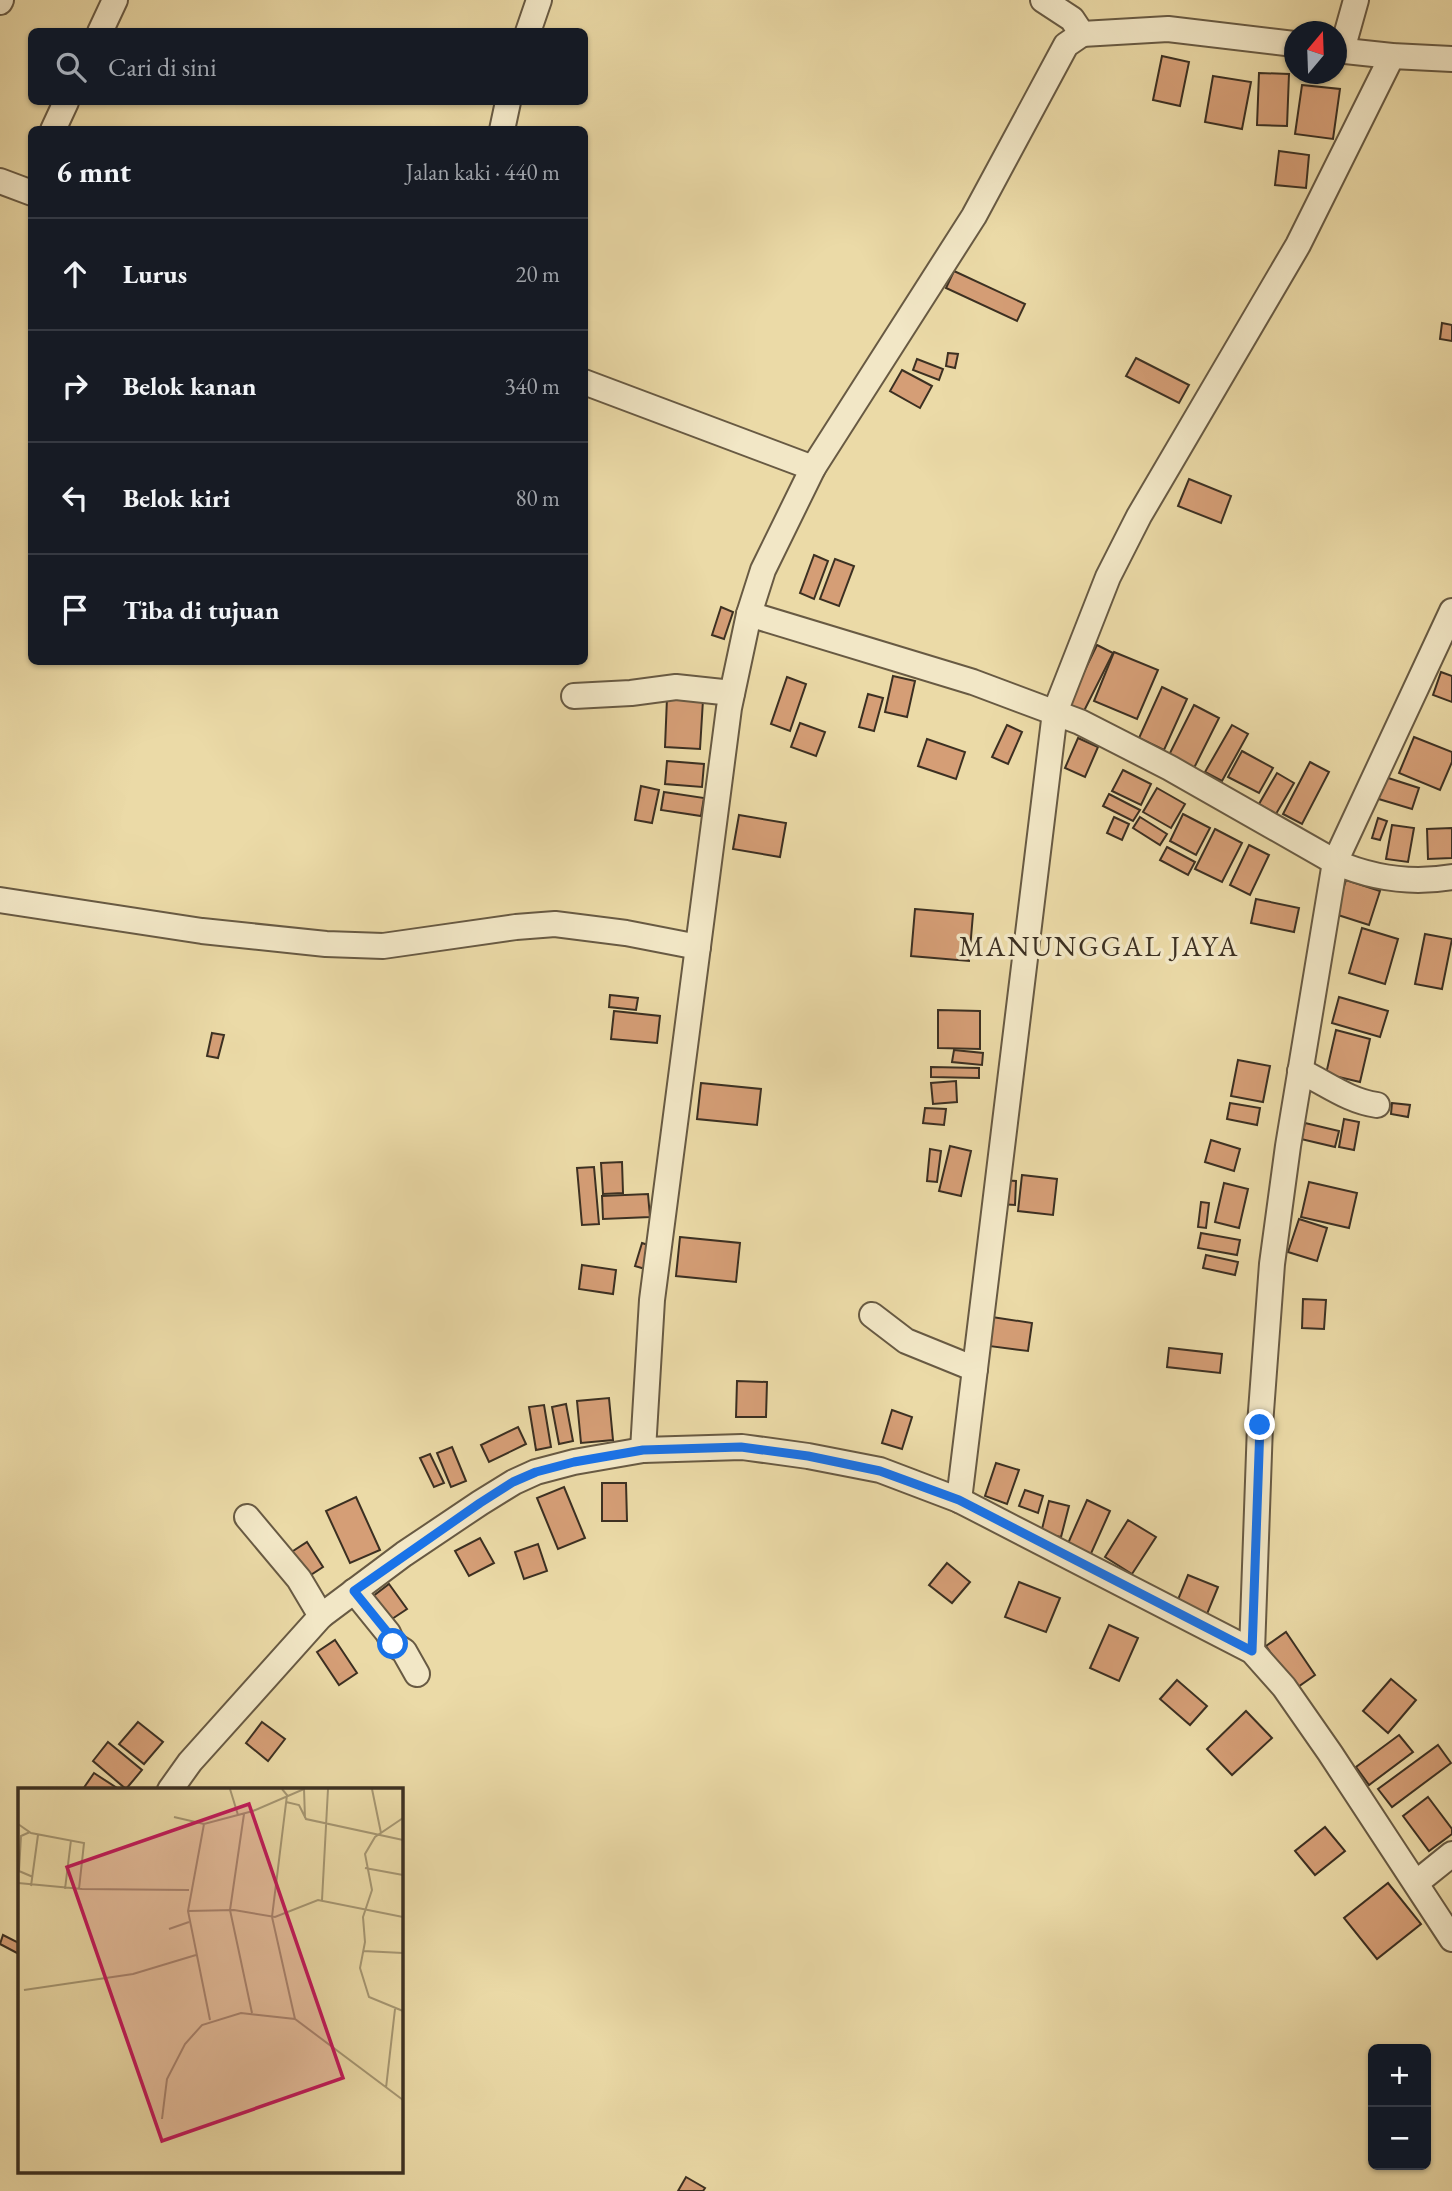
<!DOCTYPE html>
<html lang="id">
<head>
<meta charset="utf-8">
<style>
  body { margin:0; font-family:"EB Garamond",serif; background:#242831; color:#f1f3f6 }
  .controls { position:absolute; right:21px; bottom:21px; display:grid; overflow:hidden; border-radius:10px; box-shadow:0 2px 5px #0004 }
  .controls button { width:63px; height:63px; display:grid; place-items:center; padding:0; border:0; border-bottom:2px solid #363941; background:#171b24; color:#f1f3f6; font:35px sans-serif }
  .compass { position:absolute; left:1284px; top:21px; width:63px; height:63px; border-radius:50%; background:#171b24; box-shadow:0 2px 5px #0004; rotate:19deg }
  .stop { position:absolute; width:21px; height:21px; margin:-16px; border:5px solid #1a73e8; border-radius:50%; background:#fff }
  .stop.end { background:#1a73e8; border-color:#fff; box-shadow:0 2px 7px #0008 }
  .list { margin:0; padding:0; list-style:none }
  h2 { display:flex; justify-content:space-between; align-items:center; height:91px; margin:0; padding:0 28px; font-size:30px }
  h2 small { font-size:23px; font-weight:400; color:#9ea1a6 }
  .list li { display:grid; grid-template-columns:46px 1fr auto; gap:21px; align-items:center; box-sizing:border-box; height:112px; padding:0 28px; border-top:2px solid #363941 }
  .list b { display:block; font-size:26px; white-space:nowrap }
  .list em { font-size:23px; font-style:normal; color:#9ea1a6 }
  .icon { flex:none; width:38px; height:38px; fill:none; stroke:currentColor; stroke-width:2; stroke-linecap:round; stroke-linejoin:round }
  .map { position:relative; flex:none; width:1452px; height:2191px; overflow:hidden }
  .search { position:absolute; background:#171b24; box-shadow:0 2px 5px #0004; left:28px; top:28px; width:560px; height:77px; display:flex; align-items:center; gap:18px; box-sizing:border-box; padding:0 24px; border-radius:10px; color:#9ea1a6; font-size:26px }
  .panel { position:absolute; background:#171b24; box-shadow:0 2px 5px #0004; left:28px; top:126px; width:560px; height:539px; border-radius:10px }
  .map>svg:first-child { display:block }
</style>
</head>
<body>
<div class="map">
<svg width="1452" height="2191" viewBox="0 0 1452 2191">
  <rect width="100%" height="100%" fill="#ebdaa7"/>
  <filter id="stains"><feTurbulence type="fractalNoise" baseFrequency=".00286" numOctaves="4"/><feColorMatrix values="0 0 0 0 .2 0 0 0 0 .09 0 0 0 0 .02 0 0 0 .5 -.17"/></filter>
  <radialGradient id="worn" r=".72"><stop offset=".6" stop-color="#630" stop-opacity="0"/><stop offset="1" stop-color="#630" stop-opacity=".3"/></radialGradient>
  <g fill="#d59e76" stroke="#3c3022" stroke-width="2">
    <polygon points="1162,56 1189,62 1180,106 1153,100"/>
    <polygon points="1259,73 1289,74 1287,126 1257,125"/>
    <polygon points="1213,76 1251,82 1242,129 1205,122"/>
    <polygon points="1302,85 1340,89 1333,139 1295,134"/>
    <polygon points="1279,151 1309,155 1306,188 1275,185"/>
    <polygon points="954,271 1025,304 1017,321 946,288"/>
    <polygon points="1442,323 1452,325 1452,341 1440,339"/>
    <polygon points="948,353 958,354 955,368 946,366"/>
    <polygon points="1136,358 1189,385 1179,403 1126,376"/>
    <polygon points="917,359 943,369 939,380 913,370"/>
    <polygon points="902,370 932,386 920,408 890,391"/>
    <polygon points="1189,479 1231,496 1221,523 1178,506"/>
    <polygon points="814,555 828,561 814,599 800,593"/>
    <polygon points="835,559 854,566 839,606 820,599"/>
    <polygon points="721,607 733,612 724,639 712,635"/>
    <polygon points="1097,645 1113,653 1081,717 1066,709"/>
    <polygon points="1114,652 1158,670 1137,719 1094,701"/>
    <polygon points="1441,672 1452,676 1452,702 1433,695"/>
    <polygon points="893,676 915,681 907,717 885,712"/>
    <polygon points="787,677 806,684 790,731 771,724"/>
    <polygon points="1162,687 1187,699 1164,750 1139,738"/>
    <polygon points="868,694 883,698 874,731 859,727"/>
    <polygon points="667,698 703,700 700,749 665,747"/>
    <polygon points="1194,705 1219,718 1192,772 1167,759"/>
    <polygon points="800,723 825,732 816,756 791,747"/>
    <polygon points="1007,725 1022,732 1008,764 992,757"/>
    <polygon points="1232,725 1248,734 1222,781 1205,772"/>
    <polygon points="1414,737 1452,752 1452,762 1440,790 1399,773"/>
    <polygon points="1078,738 1098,747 1085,777 1065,768"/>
    <polygon points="927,739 965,752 956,779 918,766"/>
    <polygon points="1242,751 1273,768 1259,793 1228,777"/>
    <polygon points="667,761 704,764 702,787 665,784"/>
    <polygon points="1310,762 1329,772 1302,824 1283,814"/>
    <polygon points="1123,770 1151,784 1141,805 1112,791"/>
    <polygon points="1277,773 1294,783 1276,814 1259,804"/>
    <polygon points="1379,775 1419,788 1412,809 1372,797"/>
    <polygon points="641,786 659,790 652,823 635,820"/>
    <polygon points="1157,788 1185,804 1171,828 1143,812"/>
    <polygon points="664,792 704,798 701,816 661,810"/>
    <polygon points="1109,794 1140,810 1133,821 1103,806"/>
    <polygon points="1183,814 1210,828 1196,855 1170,841"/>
    <polygon points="739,815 786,823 780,857 733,849"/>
    <polygon points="1114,817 1129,824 1122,840 1107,833"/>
    <polygon points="1140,817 1167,834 1160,845 1133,828"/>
    <polygon points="1378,818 1387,821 1380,840 1372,838"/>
    <polygon points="1392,825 1414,828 1408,862 1386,859"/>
    <polygon points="1452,828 1452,858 1428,859 1427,829"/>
    <polygon points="1215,829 1242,843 1222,882 1195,869"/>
    <polygon points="1249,845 1269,855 1250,895 1230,885"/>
    <polygon points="1167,847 1195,862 1188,875 1160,860"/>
    <polygon points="1346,880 1380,891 1369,925 1335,914"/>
    <polygon points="1256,899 1299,908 1294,932 1251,923"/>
    <polygon points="915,909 973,914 969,961 911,956"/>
    <polygon points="1362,928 1398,939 1385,984 1349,973"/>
    <polygon points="1425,934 1452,939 1442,989 1415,984"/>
    <polygon points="610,995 638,998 636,1010 609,1007"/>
    <polygon points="1339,997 1388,1011 1380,1037 1332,1023"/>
    <polygon points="938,1010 980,1011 980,1049 938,1048"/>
    <polygon points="614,1011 660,1016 657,1043 611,1039"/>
    <polygon points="1336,1030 1370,1039 1360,1082 1326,1074"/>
    <polygon points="212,1033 224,1035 218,1058 207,1056"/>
    <polygon points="954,1050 983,1053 982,1065 952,1062"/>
    <polygon points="1238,1060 1270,1066 1263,1102 1231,1096"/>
    <polygon points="931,1067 979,1068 979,1078 931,1077"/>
    <polygon points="956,1081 957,1102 933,1104 931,1083"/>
    <polygon points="701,1083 761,1089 757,1125 697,1119"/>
    <polygon points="1230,1103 1260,1108 1257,1125 1227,1119"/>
    <polygon points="1392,1103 1410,1105 1408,1117 1391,1114"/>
    <polygon points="925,1108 946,1109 944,1125 923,1123"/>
    <polygon points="1344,1119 1359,1122 1354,1150 1339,1147"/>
    <polygon points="1305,1123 1339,1131 1335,1147 1301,1139"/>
    <polygon points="1211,1140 1240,1149 1234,1171 1205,1162"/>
    <polygon points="950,1146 971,1151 961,1196 939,1191"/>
    <polygon points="930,1149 941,1151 937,1182 927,1181"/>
    <polygon points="622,1162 623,1193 603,1194 601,1163"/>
    <polygon points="594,1167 599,1224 582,1225 577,1168"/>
    <polygon points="1022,1175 1057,1179 1053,1215 1018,1211"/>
    <polygon points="1001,1180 1016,1181 1015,1205 1000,1204"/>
    <polygon points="1309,1182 1357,1193 1349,1228 1301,1217"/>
    <polygon points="1224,1183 1248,1189 1239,1228 1215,1222"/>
    <polygon points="648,1194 650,1217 603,1219 602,1196"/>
    <polygon points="1201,1202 1209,1203 1206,1228 1198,1227"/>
    <polygon points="1299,1219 1327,1228 1317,1261 1288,1252"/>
    <polygon points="1201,1233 1240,1240 1237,1255 1198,1248"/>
    <polygon points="680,1237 740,1243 736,1282 676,1276"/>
    <polygon points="642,1243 651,1246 645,1269 635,1266"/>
    <polygon points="1206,1255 1238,1262 1235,1275 1203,1268"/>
    <polygon points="582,1265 616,1270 613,1294 579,1289"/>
    <polygon points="1303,1299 1326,1300 1324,1329 1302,1328"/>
    <polygon points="992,1317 1032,1323 1028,1351 989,1346"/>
    <polygon points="1169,1348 1222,1354 1220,1373 1167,1367"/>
    <polygon points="737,1381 767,1382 766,1417 736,1417"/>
    <polygon points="609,1398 613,1440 581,1443 577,1401"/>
    <polygon points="566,1404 573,1441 559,1444 552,1407"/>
    <polygon points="544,1405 551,1447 536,1450 529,1407"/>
    <polygon points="892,1410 912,1417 902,1449 882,1443"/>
    <polygon points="518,1427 526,1444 489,1462 481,1445"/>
    <polygon points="452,1447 466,1481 451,1487 437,1453"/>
    <polygon points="430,1454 444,1483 434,1487 420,1458"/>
    <polygon points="996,1463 1019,1470 1007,1504 985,1496"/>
    <polygon points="602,1483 626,1483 627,1521 602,1521"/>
    <polygon points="564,1487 585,1538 558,1549 537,1498"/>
    <polygon points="1025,1490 1043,1496 1038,1513 1019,1506"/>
    <polygon points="356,1497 380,1550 350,1563 326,1511"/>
    <polygon points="1087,1500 1110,1511 1089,1558 1066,1548"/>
    <polygon points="1049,1501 1069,1506 1061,1537 1041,1533"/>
    <polygon points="1128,1520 1156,1537 1132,1574 1105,1557"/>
    <polygon points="480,1538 494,1563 469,1576 455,1551"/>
    <polygon points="307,1542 323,1567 306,1578 290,1553"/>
    <polygon points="538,1544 547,1571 524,1579 515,1552"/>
    <polygon points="947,1563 970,1582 952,1603 929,1585"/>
    <polygon points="1188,1575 1218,1587 1207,1614 1177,1602"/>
    <polygon points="1019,1582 1060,1598 1046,1632 1005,1617"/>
    <polygon points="389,1584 407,1609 389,1621 372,1597"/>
    <polygon points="1109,1625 1138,1638 1119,1681 1090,1668"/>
    <polygon points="1286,1632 1315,1675 1295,1689 1266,1646"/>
    <polygon points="335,1640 357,1673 339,1685 317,1652"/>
    <polygon points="1391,1679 1416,1700 1388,1733 1363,1711"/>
    <polygon points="1177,1680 1207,1706 1190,1725 1160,1699"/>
    <polygon points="1246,1711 1272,1738 1232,1775 1207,1749"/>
    <polygon points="138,1722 163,1742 144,1764 119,1744"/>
    <polygon points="262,1722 285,1739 268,1761 246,1743"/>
    <polygon points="1399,1735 1413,1752 1369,1785 1356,1767"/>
    <polygon points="108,1742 142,1770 126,1789 93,1761"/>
    <polygon points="1438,1745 1451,1763 1392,1807 1378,1789"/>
    <polygon points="94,1773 120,1790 83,1789"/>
    <polygon points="1428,1797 1452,1829 1452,1834 1429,1851 1403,1816"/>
    <polygon points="1325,1827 1345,1851 1315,1875 1295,1851"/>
    <polygon points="1388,1883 1421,1924 1377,1959 1344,1918"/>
    <polygon points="3,1935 19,1943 19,1954 0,1944"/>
    <polygon points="686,2177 705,2188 703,2191 678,2191"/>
  </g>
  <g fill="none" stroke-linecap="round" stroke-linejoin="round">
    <defs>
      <g id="minor">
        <polyline points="1043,0 1072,19 1082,34 1168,29 1294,44"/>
        <polyline points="0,2 1,0"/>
        <polyline points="100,32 115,0"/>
        <polyline points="528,32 539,0"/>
        <polyline points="1336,50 1392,56 1452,59"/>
        <polyline points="1342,50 1356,0"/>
        <polyline points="53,130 66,102"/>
        <polyline points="502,130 508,102"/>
        <polyline points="0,181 32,193"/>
        <polyline points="584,382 813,468"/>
        <path d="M749,614L973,682L1080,722L1170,768L1335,862C1372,878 1411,884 1452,877"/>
        <polyline points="574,696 631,693 676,687 732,693"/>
        <polyline points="0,900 202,931 326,944 383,946 516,927 555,924 626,933 698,947"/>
        <path d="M1300,1071C1326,1083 1348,1101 1377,1105"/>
        <polyline points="872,1315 906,1341 975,1369"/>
        <polyline points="643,1450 652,1300 729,708 749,614 763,570 813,468 974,216 1066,45 1082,34"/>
        <polyline points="959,1500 1055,712 1108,577 1139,516 1298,245 1392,56"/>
        <polyline points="247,1517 299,1579 321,1616"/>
        <polyline points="354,1591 388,1633 393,1644 404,1651 417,1674"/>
        <polyline points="1252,1651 1260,1425 1272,1264 1288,1146 1335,862 1452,611"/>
        <polyline points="170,1790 190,1762 321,1616 404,1554 480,1503 514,1482 536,1472 574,1462 643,1450 742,1447 808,1456 880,1470 959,1500 1252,1651 1284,1687 1330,1753 1452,1939"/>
        <polyline points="1416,1883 1452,1854"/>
      </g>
    </defs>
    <use href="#minor" stroke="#685a43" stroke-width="28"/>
    <use href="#minor" stroke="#f2e7c6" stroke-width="24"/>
  </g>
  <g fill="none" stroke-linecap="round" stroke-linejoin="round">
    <polyline stroke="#1a73e8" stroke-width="9" points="393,1644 388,1633 354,1591 480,1503 513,1482 536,1472 574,1462 643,1450 741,1447 808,1456 880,1471 959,1500 1252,1651 1260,1425"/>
  </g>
  <g text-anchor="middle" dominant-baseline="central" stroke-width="7" stroke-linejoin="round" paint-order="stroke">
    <g font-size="28" letter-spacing="2" fill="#3c3022" stroke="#f2e7c6">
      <text x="1099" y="946">MANUNGGAL JAYA</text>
    </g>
  </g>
  <g transform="translate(18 1788)">
    <rect width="385" height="385" fill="#ebdaa7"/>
    <path fill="none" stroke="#a59672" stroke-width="2" d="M212,1L220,27M264,1L269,7L254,129L277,231M354,1L363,45M268,14L281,17L288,31L385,52M226,26L212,122L234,225M156,29L186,36L235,23L286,1L287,30M385,30L357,49L347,66L354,102L345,129L347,154L342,180L351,209L385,223M0,36L13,45L66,55L61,101M186,36L170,123L192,232M12,44L3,48L1,83L15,89M347,80L385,87M0,95L64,101L171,102M13,98L20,47M47,101L53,52M304,112L310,1M170,123L216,122L257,129L300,112L385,129M151,141L171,134M345,163L385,165M6,202L115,186L178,167M368,300L377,221M144,331L149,291L167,256L184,237L223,225L277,231L385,312"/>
    <path fill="#c2185b" fill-opacity="0.15" stroke="#c2185b" stroke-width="3.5" d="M231,16L325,290L144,353L49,79Z"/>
    <rect width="385" height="385" fill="none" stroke="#3c3022" stroke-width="3.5"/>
  </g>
  <rect width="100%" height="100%" filter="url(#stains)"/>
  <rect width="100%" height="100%" fill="url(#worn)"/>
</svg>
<div class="controls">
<button>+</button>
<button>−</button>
</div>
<svg class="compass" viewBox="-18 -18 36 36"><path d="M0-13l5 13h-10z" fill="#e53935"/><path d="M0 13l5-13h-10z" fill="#9ea1a6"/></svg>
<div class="stop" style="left:393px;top:1644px"></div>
<div class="stop end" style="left:1260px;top:1425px"></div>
<div class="search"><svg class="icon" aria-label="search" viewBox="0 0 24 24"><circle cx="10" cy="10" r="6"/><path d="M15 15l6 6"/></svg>Cari di sini</div>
<section class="panel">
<h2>6 mnt<small>Jalan kaki · 440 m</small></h2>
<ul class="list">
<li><svg class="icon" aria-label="ahead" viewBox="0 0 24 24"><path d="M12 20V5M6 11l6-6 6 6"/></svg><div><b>Lurus</b></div><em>20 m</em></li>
<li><svg class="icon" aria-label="right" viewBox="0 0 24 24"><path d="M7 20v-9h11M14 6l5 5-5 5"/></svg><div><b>Belok kanan</b></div><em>340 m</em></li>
<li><svg class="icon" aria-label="left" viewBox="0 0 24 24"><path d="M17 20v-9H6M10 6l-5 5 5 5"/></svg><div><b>Belok kiri</b></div><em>80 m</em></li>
<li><svg class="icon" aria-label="arrive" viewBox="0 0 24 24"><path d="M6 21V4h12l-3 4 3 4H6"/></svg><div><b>Tiba di tujuan</b></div></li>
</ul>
</section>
</div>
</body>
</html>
